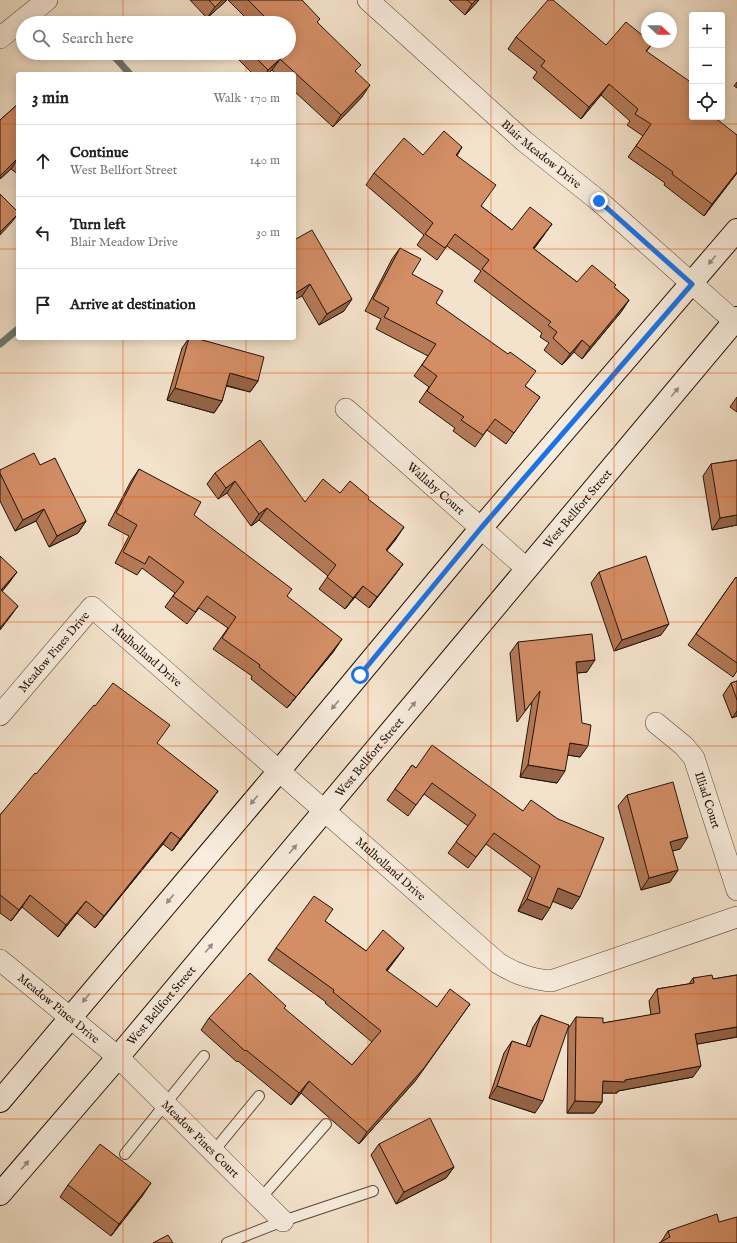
<!DOCTYPE html>
<html lang="en">
<head>
<meta charset="utf-8">
<style>
  body { margin:0; font-family:"IM FELL English",serif; background:#f6f6f6; color:#222 }
  .controls { position:absolute; right:12px; top:12px; display:grid; overflow:hidden; border-radius:4px; box-shadow:0 2px 10px #0003 }
  .controls button { width:36px; height:36px; display:grid; place-items:center; padding:0; border:0; border-bottom:1px solid #e0e0e0; background:#fff; color:#222; font:20px sans-serif }
  .compass { position:absolute; left:641px; top:12px; width:36px; height:36px; border-radius:50%; background:#fff; box-shadow:0 2px 10px #0003; rotate:111deg }
  .stop { position:absolute; width:12px; height:12px; margin:-9px; border:3px solid #1a73e8; border-radius:50%; background:#fff }
  .stop.end { background:#1a73e8; border-color:#fff; box-shadow:0 1px 4px #0008 }
  .list { margin:0; padding:0; list-style:none }
  h2 { display:flex; justify-content:space-between; align-items:center; height:52px; margin:0; padding:0 16px; font-size:17px }
  h2 small { font-size:13px; font-weight:400; color:#767676 }
  .list li { display:grid; grid-template-columns:26px 1fr auto; gap:12px; align-items:center; box-sizing:border-box; height:72px; padding:0 16px; border-top:1px solid #e0e0e0 }
  .list b { display:block; font-size:15px; white-space:nowrap }
  .list p { margin:0; font-size:13px; white-space:nowrap; color:#767676 }
  .list em { font-size:13px; font-style:normal; color:#767676 }
  .icon { flex:none; width:22px; height:22px; fill:none; stroke:currentColor; stroke-width:2; stroke-linecap:round; stroke-linejoin:round }
  .map { position:relative; flex:none; width:737px; height:1243px; overflow:hidden }
  .search { position:absolute; background:#fff; box-shadow:0 2px 10px #0003; left:16px; top:16px; width:280px; height:44px; display:flex; align-items:center; gap:10px; box-sizing:border-box; padding:0 14px; border-radius:22px; color:#767676; font-size:15px }
  .panel { position:absolute; background:#fff; box-shadow:0 2px 10px #0003; left:16px; top:72px; width:280px; height:268px; border-radius:4px }
  .map>svg:first-child { display:block }
</style>
</head>
<body>
<div class="map">
<svg width="737" height="1243" viewBox="0 0 737 1243">
  <rect width="100%" height="100%" fill="#f4e3cc"/>
  <filter id="stains"><feTurbulence type="fractalNoise" baseFrequency=".005" numOctaves="4"/><feColorMatrix values="0 0 0 0 .2 0 0 0 0 .09 0 0 0 0 .02 0 0 0 .5 -.17"/></filter>
  <radialGradient id="worn" r=".72"><stop offset=".6" stop-color="#630" stop-opacity="0"/><stop offset="1" stop-color="#630" stop-opacity=".3"/></radialGradient>
  <g fill="none" stroke-linecap="round" stroke-linejoin="round">
    <g stroke="#6c7971" stroke-width="7">
      <polyline points="82,21 84,23"/>
      <polyline points="111,53 130,74"/>
      <polyline points="0,344 18,329"/>
    </g>
    <defs>
      <g id="service">
        <polyline points="213,1152 259,1096"/>
        <polyline points="125,1154 204,1056"/>
        <polyline points="261,1198 326,1124"/>
        <polyline points="227,1243 283,1221 373,1191"/>
      </g>
      <g id="minor">
        <path id="s1" d="M368,0L524,141L599,201L734,321"/>
        <polyline points="0,38 47,0"/>
        <path id="s2" d="M346,409L526,568"/>
        <path id="s3" d="M0,715L92,607L498,963C516,974 530,979 551,981L737,917"/>
        <path id="s4" d="M656,723L684,746L694,758L737,890"/>
        <path id="s5" d="M0,960L118,1057L283,1221"/>
      </g>
      <g id="secondary">
        <polyline points="0,1101 279,771 481,528 737,230"/>
        <path id="s6" d="M0,1194L118,1057L737,318"/>
      </g>
    </defs>
    <use href="#service" stroke="#574638" stroke-width="12"/>
    <use href="#minor" stroke="#574638" stroke-width="22"/>
    <use href="#secondary" stroke="#231107" stroke-width="24"/>
    <use href="#service" stroke="#f8edde" stroke-width="10"/>
    <use href="#minor" stroke="#f8edde" stroke-width="21"/>
    <use href="#secondary" stroke="#f8edde" stroke-width="22"/>
  </g>
  <g fill="#b57a58" stroke="#231107">
    <polygon points="190,0 227,0 207,18"/>
    <polygon points="228,0 302,0 318,23 356,72 362,97 333,127 294,91 294,74 276,74 272,70 268,74 253,74 235,56 237,53 289,53 289,23 251,23"/>
    <polygon points="449,0 479,0 465,15"/>
    <polygon points="516,37 606,45 652,44 646,52 692,117 737,135 737,173 704,216 664,185 665,183 628,157 643,136 627,125 630,121 601,95 581,119 533,78 537,72 508,49"/>
    <polygon points="737,82 737,88 734,86"/>
    <polygon points="18,104 18,174 11,169 0,179 0,120"/>
    <polygon points="462,147 457,156 481,206 512,230 544,235 534,249 577,282 614,287 629,300 621,312 582,359 574,352 562,365 544,350 549,343 540,337 542,333 474,281 481,271 447,246 437,260 417,245 424,235 366,185 374,173 423,155"/>
    <polygon points="294,240 344,311 319,325 302,296"/>
    <polygon points="400,248 412,274 436,303 525,386 540,397 506,444 487,430 475,447 453,431 455,428 419,402 429,387 414,376 428,356 376,329 381,319 365,311 392,259"/>
    <polygon points="189,338 195,338 258,381 250,392 226,386 222,401 214,413 167,400 182,348"/>
    <polygon points="737,397 737,412 730,407"/>
    <polygon points="737,460 737,525 712,530 703,476 711,464"/>
    <polygon points="40,465 86,521 78,533 49,547 36,521 15,531 0,501 0,470"/>
    <polygon points="139,469 287,596 334,651 287,708 251,679 252,676 213,649 228,628 199,608 187,624 165,607 175,593 142,568 137,575 115,563 129,536 108,525 131,481"/>
    <polygon points="215,473 305,502 340,493 368,499 396,539 386,551 403,564 369,608 355,597 345,609 319,589 328,576 259,520 251,526 227,493 218,499 207,484"/>
    <polygon points="599,572 661,635 614,651 591,583"/>
    <polygon points="736,577 737,578 737,671 733,677 688,645"/>
    <polygon points="518,642 587,672 577,673 580,757 568,755 557,783 520,777 532,702 517,722 510,653"/>
    <polygon points="737,681 737,716 732,718 723,695 731,683"/>
    <polygon points="157,744 218,791 210,802 172,851 163,844 95,928 77,913 58,937 22,907 11,921 0,913 0,815 36,774"/>
    <polygon points="412,765 416,768 523,811 572,909 553,901 542,920 518,911 532,878 486,844 468,868 448,853 468,826 424,794 408,816 387,800"/>
    <polygon points="627,795 680,849 672,851 678,870 670,882 641,890 618,806"/>
    <polygon points="325,921 366,951 404,948 387,971 416,1080 359,1144 301,1093 291,1105 238,1061 237,1062 201,1030 209,1018 284,1009 352,1065 372,1042 325,1003 326,1002 268,960 276,948"/>
    <polygon points="737,975 737,1037 697,1044 693,1077 618,1091 617,1093 602,1093 602,1102 594,1113 567,1113 568,1029 576,1017 603,1023 651,1015 649,1001 657,989 689,984 693,978 713,979"/>
    <polygon points="541,1015 535,1113 489,1098 504,1053 512,1041 526,1046 533,1027"/>
    <polygon points="379,1144 454,1167 446,1178 396,1204 371,1155"/>
    <polygon points="68,1185 143,1195 111,1236 60,1197"/>
    <polygon points="719,1222 661,1242 668,1231"/>
  </g>
  <g fill="#946347" stroke="#231107">
    <polygon points="222,0 227,0 207,18 215,7"/>
    <polygon points="476,0 479,0 465,15 472,4"/>
    <polygon points="280,59 272,70 268,74 266,74 268,70"/>
    <polygon points="609,84 601,95 581,119 589,107"/>
    <polygon points="370,85 362,97 333,127 341,115"/>
    <polygon points="18,158 11,169 0,179 0,176"/>
    <polygon points="737,172 737,173 704,216 712,204"/>
    <polygon points="18,214 11,223 0,235 0,232"/>
    <polygon points="552,224 544,235 525,260 533,248"/>
    <polygon points="310,284 302,296 294,300 294,294"/>
    <polygon points="352,299 344,311 319,325 327,314"/>
    <polygon points="629,300 621,312 582,359 590,347"/>
    <polygon points="582,340 574,352 562,365 570,354"/>
    <polygon points="230,373 258,381 250,392 222,384"/>
    <polygon points="175,388 222,401 214,413 167,400"/>
    <polygon points="235,481 227,493 218,499 226,488"/>
    <polygon points="267,508 259,520 251,526 259,514"/>
    <polygon points="44,509 36,521 15,531 23,520"/>
    <polygon points="737,515 737,525 712,530 720,518"/>
    <polygon points="86,521 78,533 49,547 57,536"/>
    <polygon points="404,527 396,539 378,562 386,550"/>
    <polygon points="403,564 395,575 369,608 377,597"/>
    <polygon points="17,572 9,583 0,594 0,592"/>
    <polygon points="363,586 355,597 345,609 353,598"/>
    <polygon points="18,606 10,617 0,630 0,628"/>
    <polygon points="669,624 661,635 614,651 622,640"/>
    <polygon points="342,639 334,651 287,708 296,697"/>
    <polygon points="595,660 587,672 568,674 576,662"/>
    <polygon points="737,711 737,716 732,718"/>
    <polygon points="570,743 588,746 580,757 562,754"/>
    <polygon points="528,765 565,771 557,783 520,777"/>
    <polygon points="218,791 210,802 172,851 180,839"/>
    <polygon points="171,832 163,844 95,928 104,916"/>
    <polygon points="688,837 680,849 662,854 670,842"/>
    <polygon points="678,870 670,882 641,890 649,878"/>
    <polygon points="558,888 580,897 572,909 549,900"/>
    <polygon points="30,895 22,907 11,921 19,910"/>
    <polygon points="527,899 550,908 542,920 518,911"/>
    <polygon points="86,901 77,913 58,937 66,925"/>
    <polygon points="404,948 396,959 378,982 386,970"/>
    <polygon points="470,1004 416,1080 359,1144 367,1132"/>
    <polygon points="737,1027 737,1037 687,1046 695,1034"/>
    <polygon points="701,1066 693,1077 618,1091 617,1093 595,1093 603,1081 625,1080"/>
    <polygon points="309,1081 301,1093 291,1105 299,1093"/>
    <polygon points="497,1086 543,1101 535,1113 489,1098"/>
    <polygon points="575,1101 602,1102 594,1113 567,1113"/>
    <polygon points="454,1167 446,1178 396,1204 404,1192"/>
    <polygon points="151,1183 143,1195 111,1236 119,1224"/>
  </g>
  <g fill="#d38e66" stroke="#231107">
    <polygon points="209,0 222,0 215,7"/>
    <polygon points="248,0 302,0 320,19 317,22 361,65 355,71 370,85 341,115 280,59 268,70 251,53 289,53 289,23 265,23 268,20"/>
    <polygon points="467,0 476,0 472,4"/>
    <polygon points="548,0 553,0 606,45 626,22 647,39 647,42 650,42 652,44 646,51 692,83 692,117 714,117 737,135 737,172 712,204 672,174 673,172 636,146 651,124 635,114 638,109 609,84 589,107 541,66 545,61 516,37"/>
    <polygon points="18,104 18,158 0,176 0,120"/>
    <polygon points="444,131 462,147 456,155 496,185 481,206 512,230 530,207 552,224 533,248 577,282 592,265 616,285 614,287 629,300 590,347 582,340 570,354 553,338 557,332 548,325 551,322 482,269 489,260 455,234 445,248 425,234 433,223 374,173 404,138 423,155"/>
    <polygon points="0,194 18,212 18,214 0,232"/>
    <polygon points="312,230 352,299 327,314 310,284 294,294 294,240"/>
    <polygon points="400,248 421,259 412,274 443,291 436,303 508,354 510,352 536,371 525,386 540,397 514,433 495,419 483,435 461,420 464,417 427,391 437,376 422,365 436,344 384,317 389,308 373,299"/>
    <polygon points="189,338 195,338 264,357 258,381 230,373 222,401 175,388"/>
    <polygon points="260,440 305,502 323,479 340,493 350,481 369,497 368,499 404,527 386,550 403,564 377,597 363,586 353,598 327,577 336,565 267,508 259,514 235,481 226,488 215,473"/>
    <polygon points="34,453 40,465 55,458 86,521 57,536 44,509 23,520 0,473 0,470"/>
    <polygon points="737,460 737,515 720,518 711,464"/>
    <polygon points="139,469 201,502 194,515 292,589 287,596 342,639 296,697 259,667 260,665 222,638 236,617 207,596 195,612 173,596 184,582 149,556 145,564 123,552 137,525 116,513"/>
    <polygon points="0,556 17,572 1,590 18,606 0,628"/>
    <polygon points="646,556 669,624 622,640 599,572"/>
    <polygon points="736,577 737,578 737,663 696,634"/>
    <polygon points="592,634 595,660 576,662 582,723 591,725 588,746 570,743 565,771 528,765 540,691 525,711 518,642"/>
    <polygon points="737,681 737,700 731,683"/>
    <polygon points="113,683 170,725 157,743 218,791 180,839 171,832 104,916 86,901 66,925 30,895 19,910 0,895 0,815 35,773 36,774 94,705 95,706"/>
    <polygon points="432,745 523,811 531,800 558,819 604,838 580,897 558,888 550,908 527,899 540,866 494,833 476,857 456,842 476,815 432,783 416,805 395,789 412,765 416,768"/>
    <polygon points="673,782 688,837 670,842 678,870 649,878 627,795"/>
    <polygon points="314,896 333,909 325,921 366,951 383,930 404,948 386,970 437,1007 450,989 470,1004 424,1068 367,1132 309,1081 299,1093 246,1050 245,1051 209,1018 250,973 286,1006 284,1008 352,1065 381,1031 333,992 334,990 276,948"/>
    <polygon points="712,975 713,979 737,975 737,1027 695,1034 701,1066 625,1080 625,1082 603,1081 602,1102 575,1101 576,1017 603,1018 603,1023 660,1013 657,989 694,983 693,978"/>
    <polygon points="541,1015 569,1025 543,1101 497,1086 512,1041 530,1047"/>
    <polygon points="430,1118 454,1167 404,1192 379,1144"/>
    <polygon points="100,1144 151,1183 119,1224 68,1185"/>
    <polygon points="717,1214 719,1222 737,1217 737,1243 659,1243 670,1237 668,1231"/>
    <polygon points="168,1235 173,1243 153,1243"/>
  </g>
  <defs><path id="oneway-solid" d="M-6-.8H1V-3.2L6.5 0L1 3.2V.8H-6Z"/></defs>
  <g fill="#988a7d">
    <use href="#oneway-solid" transform="translate(712 260) rotate(130)"/>
    <use href="#oneway-solid" transform="translate(675 392) rotate(-50)"/>
    <use href="#oneway-solid" transform="translate(335 705) rotate(130)"/>
    <use href="#oneway-solid" transform="translate(412 706) rotate(-50)"/>
    <use href="#oneway-solid" transform="translate(254 800) rotate(130)"/>
    <use href="#oneway-solid" transform="translate(293 849) rotate(-50)"/>
    <use href="#oneway-solid" transform="translate(170 899) rotate(130)"/>
    <use href="#oneway-solid" transform="translate(209 948) rotate(-50)"/>
    <use href="#oneway-solid" transform="translate(86 998) rotate(130)"/>
    <use href="#oneway-solid" transform="translate(25 1165) rotate(-49)"/>
  </g>
  <g fill="none" stroke-linecap="round" stroke-linejoin="round">
    <polyline stroke="#1a73e8" stroke-width="5" points="360,675 481,528 692,284 599,201"/>
  </g>
  <path fill="none" stroke="#de550c" stroke-width="1" stroke-opacity="0.55" d="M123,0V23M246,0V23M368,0V1243M491,0V1243M614,0V1243M123,53V74M246,53V74M0,124H18M294,124H737M0,249H18M294,249H737M123,338V1243M246,338V1243M0,373H737M0,497H737M0,622H737M0,746H737M0,870H737M0,994H737M0,1119H737"/>
  <g text-anchor="middle" dominant-baseline="central" stroke-width="3" stroke-linejoin="round" paint-order="stroke">
    <g font-size="12" fill="#231107" stroke="#f8edde">
      <text stroke="none"><textPath href="#s1" startOffset="232">Blair Meadow Drive</textPath></text>
      <text stroke="none"><textPath href="#s2" startOffset="120">Wallaby Court</textPath></text>
      <text stroke="none"><textPath href="#s6" startOffset="896">West Bellfort Street</textPath></text>
      <text stroke="none"><textPath href="#s3" startOffset="83">Meadow Pines Drive</textPath></text>
      <text stroke="none"><textPath href="#s3" startOffset="215">Mulholland Drive</textPath></text>
      <text stroke="none"><textPath href="#s6" startOffset="572">West Bellfort Street</textPath></text>
      <text stroke="none"><textPath href="#s4" startOffset="96">Illiad Court</textPath></text>
      <text stroke="none"><textPath href="#s3" startOffset="539">Mulholland Drive</textPath></text>
      <text stroke="none"><textPath href="#s6" startOffset="248">West Bellfort Street</textPath></text>
      <text stroke="none"><textPath href="#s5" startOffset="76">Meadow Pines Drive</textPath></text>
      <text stroke="none"><textPath href="#s5" startOffset="269">Meadow Pines Court</textPath></text>
    </g>
  </g>
  <rect width="100%" height="100%" filter="url(#stains)"/>
  <rect width="100%" height="100%" fill="url(#worn)"/>
</svg>
<div class="controls">
<button>+</button>
<button>−</button>
<button><svg class="icon" aria-label="locate" viewBox="0 0 24 24"><circle cx="12" cy="12" r="6"/><path d="M12 2v4M12 18v4M2 12h4M18 12h4"/></svg></button>
</div>
<svg class="compass" viewBox="-18 -18 36 36"><path d="M0-13l5 13h-10z" fill="#e53935"/><path d="M0 13l5-13h-10z" fill="#767676"/></svg>
<div class="stop" style="left:360px;top:675px"></div>
<div class="stop end" style="left:599px;top:201px"></div>
<div class="search"><svg class="icon" aria-label="search" viewBox="0 0 24 24"><circle cx="10" cy="10" r="6"/><path d="M15 15l6 6"/></svg>Search here</div>
<section class="panel">
<h2>3 min<small>Walk · 170 m</small></h2>
<ul class="list">
<li><svg class="icon" aria-label="ahead" viewBox="0 0 24 24"><path d="M12 20V5M6 11l6-6 6 6"/></svg><div><b>Continue</b><p>West Bellfort Street</p></div><em>140 m</em></li>
<li><svg class="icon" aria-label="left" viewBox="0 0 24 24"><path d="M17 20v-9H6M10 6l-5 5 5 5"/></svg><div><b>Turn left</b><p>Blair Meadow Drive</p></div><em>30 m</em></li>
<li><svg class="icon" aria-label="arrive" viewBox="0 0 24 24"><path d="M6 21V4h12l-3 4 3 4H6"/></svg><div><b>Arrive at destination</b></div></li>
</ul>
</section>
</div>
</body>
</html>
